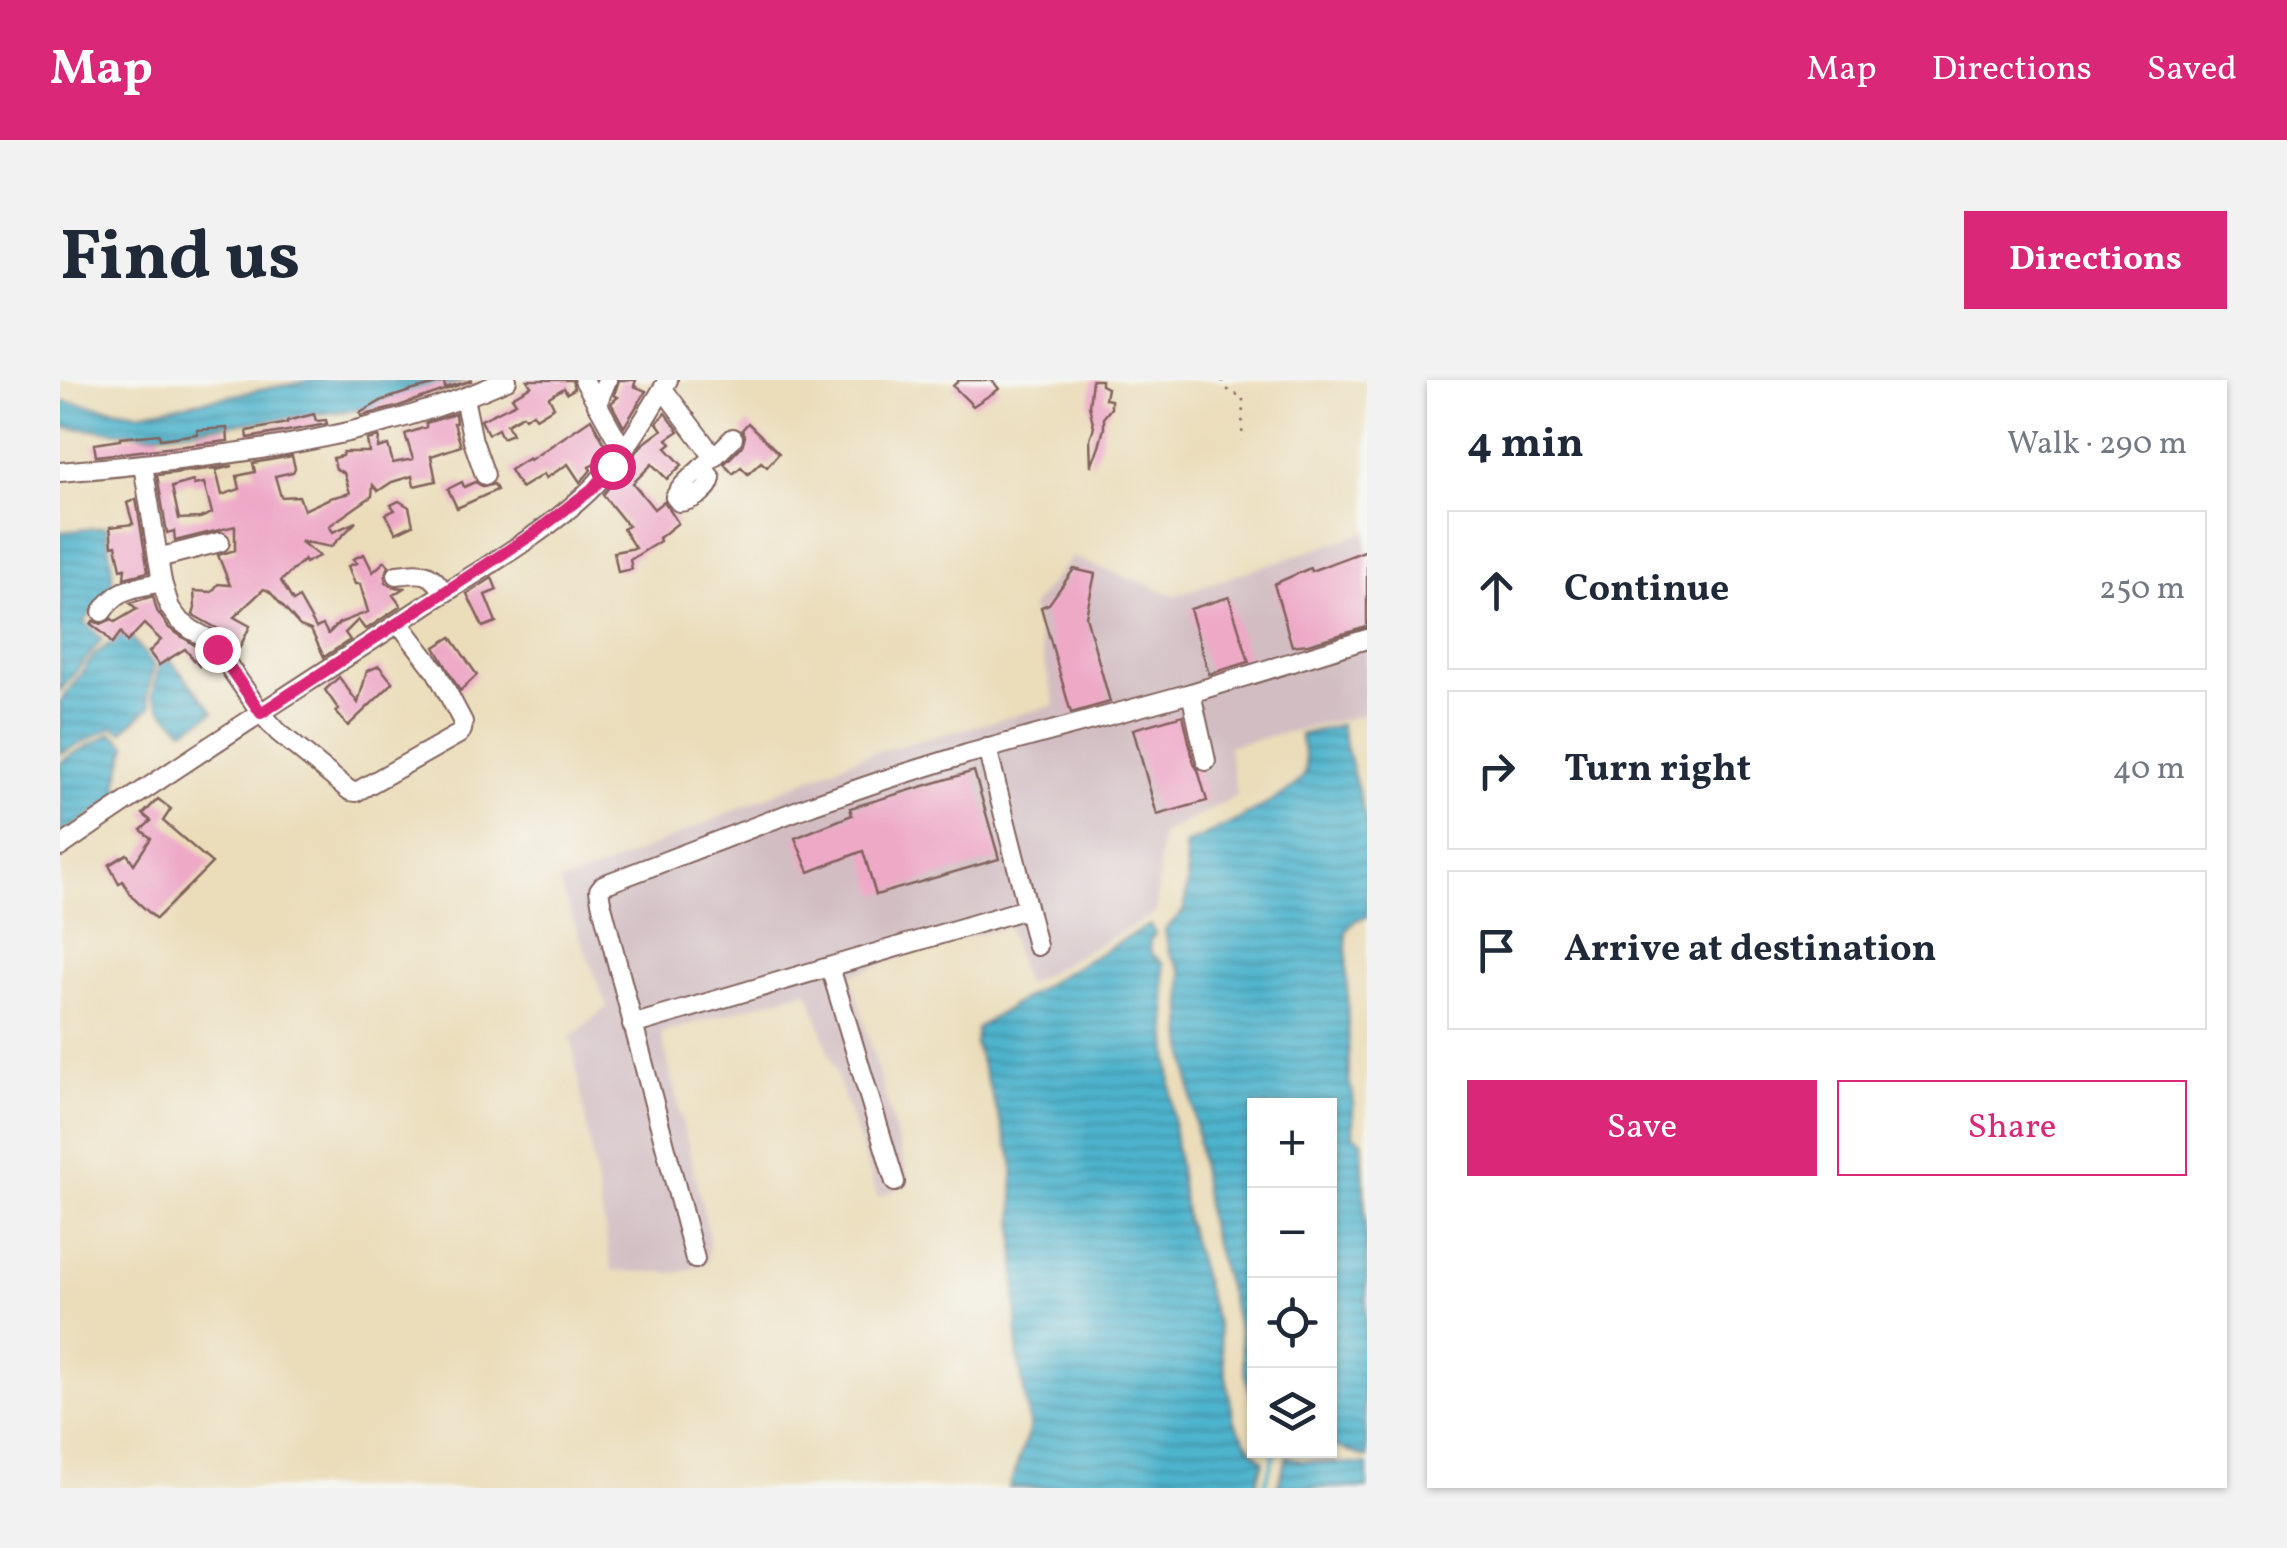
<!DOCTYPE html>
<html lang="en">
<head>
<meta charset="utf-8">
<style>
  body { margin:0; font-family:Vollkorn,serif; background:#f2f2f3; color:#1f2937 }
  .controls { position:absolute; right:30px; bottom:30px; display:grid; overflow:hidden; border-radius:0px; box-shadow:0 2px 8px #0004 }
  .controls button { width:90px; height:90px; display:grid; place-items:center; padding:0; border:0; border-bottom:2px solid #e0e1e3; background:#fff; color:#1f2937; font:50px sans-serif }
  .stop { position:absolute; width:30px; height:30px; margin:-22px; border:8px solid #db2777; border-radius:50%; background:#fff }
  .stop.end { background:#db2777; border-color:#fff; box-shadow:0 2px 10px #0008 }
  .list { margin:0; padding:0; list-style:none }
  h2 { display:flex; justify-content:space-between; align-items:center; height:130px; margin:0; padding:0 40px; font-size:42px }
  h2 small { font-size:32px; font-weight:400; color:#747a83 }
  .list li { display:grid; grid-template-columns:65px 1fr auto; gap:30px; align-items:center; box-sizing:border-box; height:160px; margin:0 20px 20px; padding:0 20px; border:2px solid #e0e1e3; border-radius:0px }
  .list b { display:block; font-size:38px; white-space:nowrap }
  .list em { font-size:32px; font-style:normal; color:#747a83 }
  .actions { display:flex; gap:20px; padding:30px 40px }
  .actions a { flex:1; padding:22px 0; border:2px solid #db2777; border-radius:0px; text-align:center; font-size:35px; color:#db2777 }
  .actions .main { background:#db2777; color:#fff }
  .icon { flex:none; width:55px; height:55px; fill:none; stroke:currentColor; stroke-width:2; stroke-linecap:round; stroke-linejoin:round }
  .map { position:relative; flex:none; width:1307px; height:1108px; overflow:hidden; border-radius:0px }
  header { display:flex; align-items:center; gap:60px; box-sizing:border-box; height:140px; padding:0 50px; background:#db2777; color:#fff }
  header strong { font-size:48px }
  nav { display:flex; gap:55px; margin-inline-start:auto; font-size:35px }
  .intro { display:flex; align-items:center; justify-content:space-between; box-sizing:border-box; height:240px; padding:0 60px }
  h1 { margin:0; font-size:70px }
  .button { padding:25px 45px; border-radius:0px; background:#db2777; color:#fff; font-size:35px; font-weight:700 }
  main { display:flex; gap:60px; padding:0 60px }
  aside { flex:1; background:#fff; border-radius:0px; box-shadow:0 2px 8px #0004 }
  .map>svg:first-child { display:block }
</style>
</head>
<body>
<header>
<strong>Map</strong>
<nav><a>Map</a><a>Directions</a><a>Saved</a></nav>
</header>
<div class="intro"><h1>Find us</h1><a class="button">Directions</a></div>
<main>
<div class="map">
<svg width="1307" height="1108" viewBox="0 0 1307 1108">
  <defs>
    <pattern id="water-rules" width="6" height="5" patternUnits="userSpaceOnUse" patternTransform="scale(2.5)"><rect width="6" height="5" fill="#4eb4cd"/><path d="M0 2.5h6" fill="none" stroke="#4392a7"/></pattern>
  </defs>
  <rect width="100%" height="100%" fill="#f6f6f2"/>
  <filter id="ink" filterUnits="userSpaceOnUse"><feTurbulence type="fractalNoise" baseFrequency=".01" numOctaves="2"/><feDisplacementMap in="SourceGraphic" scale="20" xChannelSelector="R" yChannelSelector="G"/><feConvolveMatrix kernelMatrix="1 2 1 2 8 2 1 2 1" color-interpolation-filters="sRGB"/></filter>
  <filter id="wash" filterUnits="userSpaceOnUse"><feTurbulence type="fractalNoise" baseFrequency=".0048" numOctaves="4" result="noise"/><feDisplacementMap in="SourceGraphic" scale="40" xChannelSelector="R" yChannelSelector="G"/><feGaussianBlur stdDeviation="2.25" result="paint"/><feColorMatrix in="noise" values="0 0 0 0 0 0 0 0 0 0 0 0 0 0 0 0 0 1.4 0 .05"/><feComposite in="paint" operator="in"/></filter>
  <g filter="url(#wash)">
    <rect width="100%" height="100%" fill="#ebddba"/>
    <polygon fill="#d2bec2" points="1307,152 1307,334 1168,366 1177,416 1101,454 1096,533 965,605 948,546 878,565 791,595 850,804 818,817 748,610 601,653 649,854 647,884 617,893 552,891 511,657 547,627 499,503 535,491 801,376 995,325 971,227 1012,177 1115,215"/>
    <g fill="url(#water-rules)" stroke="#4c6a7c" stroke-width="2.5">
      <polygon points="253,0 407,0 318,27 89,54 0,47 0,21 79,33"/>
      <polygon points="46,147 52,188 52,207 24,242 42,259 0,311 0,152"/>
      <polygon points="67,252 94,285 87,316 91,326 62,352 53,347 0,374 0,322 35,274"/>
      <polygon points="109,279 154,332 124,350 102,330 93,315 99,285"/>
      <path d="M1280,345L1307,444V537L1295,540L1286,551L1289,702L1293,714V754L1302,761L1307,888L1304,1014L1307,1078L1277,1067H1270V726H1194V1025L1185,993L1180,952L1148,840L1124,659L1122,591L1109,572L1105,550L1124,530L1128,501L1125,465C1147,455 1239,413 1245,393C1248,383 1242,366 1240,355Z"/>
      <path d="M51,353L67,365L57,405L61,411L52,422L1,453L0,383C16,370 34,365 51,353Z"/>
      <polygon points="1090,545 1095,554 1089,561 1091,574 1103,583 1114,753 1126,840 1158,949 1174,1042 1190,1067 1203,1081 1195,1108 949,1108 970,1048 958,975 953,780 915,664 917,648 996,598"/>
      <polygon points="1227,1076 1241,1081 1307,1085 1307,1108 1217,1108"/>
    </g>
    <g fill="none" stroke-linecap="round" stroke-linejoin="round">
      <polyline stroke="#4eb4cd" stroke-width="4" points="1204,1108 1214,1074"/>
    </g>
    <g id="blocks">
      <g fill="#eea9c7" fill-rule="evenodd">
        <polygon points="413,0 336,27 301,36 300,33 323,20 350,11 384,2 385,8"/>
        <polygon points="467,0 512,0 514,9 507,13 504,8 489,17 494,27 476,38 473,33 465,38 463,35 447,44 452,54 442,58 438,49 428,54 421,40 456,23 452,17 471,6"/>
        <polygon points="559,0 576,0 574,6 586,11 564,47 551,23 558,17 554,15"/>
        <polygon points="899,0 932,0 939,9 913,26 893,6"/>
        <polygon points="1032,0 1041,0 1041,5 1047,8 1045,19 1051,20 1051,28 1044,37 1044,48 1039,67 1031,86 1030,59 1034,47 1029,26"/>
        <polygon points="605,33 619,51 607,59 611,64 606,68 622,85 607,99 592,84 573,103 594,129 604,121 618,143 599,158 600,161 570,180 572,189 558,192 554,172 575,168 563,149 568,146 543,115 583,64 602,50 597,43"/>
        <polygon points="254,34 256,41 266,40 267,44 188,58 187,51 227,43 227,41"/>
        <path d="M395,34L396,43H394L401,66L371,76L376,101L354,106L352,96L332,102L318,111L313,105L312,116L269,146L273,152L296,142L271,167L240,161L259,176L245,183L244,180L221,201L233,221L239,218L256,248L263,245L268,254L279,243L308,232L300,204H295L288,186L297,183L293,179L304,174L313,192L325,181L329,186L325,196L326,202L333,207L344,208L333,215L341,226L308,248L305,249L298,240L285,253L290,260L264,277L251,250L240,246L210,212L204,209L174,237L190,246L180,267L167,254L133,235L135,228L134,211L152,212L158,204L170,205L158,175L175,170V146L115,161L114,151L107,153L97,95L173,86L156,90L162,115L180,109L177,96L195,92L193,83L232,76L235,88L233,92L215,96L221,117L239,116L244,130L270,118L290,113L284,93L276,89L273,78L282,76L283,72H309L307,60L319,57L318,68L328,65L333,83L353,79L345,54L366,47V43ZM133,101L134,105L144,103L152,133L140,138L119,139L112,107Z"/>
        <polygon points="531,39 548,70 540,81 529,87 531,90 525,97 520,102 508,84 486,98 484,94 461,108 450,90 469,78 470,80"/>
        <polygon points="688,43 719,73 707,87 701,82 688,94 681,87 673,94 664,84 682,66 685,56 682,50"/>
        <polygon points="167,48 168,61 36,76 34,64 60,60 60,58 99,54 100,59 137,54 137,50"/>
        <polygon points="402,102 404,107 415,102 424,107 434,104 437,110 397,128 388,109"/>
        <polygon points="76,119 88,192 64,198 65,188 61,189 56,165 52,166 50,147 73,144 67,123"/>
        <polygon points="339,121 349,127 353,145 336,153 326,134 335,130 331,125"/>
        <polygon points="1307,170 1307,247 1248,264 1232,266 1214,204 1250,188 1251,191"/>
        <polygon points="1014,189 1035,194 1026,236 1050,322 1011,333 981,227 989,224"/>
        <polygon points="432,198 437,210 425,215 436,242 423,247 407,214"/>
        <polygon points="93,216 97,231 109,248 139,268 146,276 139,286 125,269 99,285 89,272 101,260 84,244 67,262 61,252 52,264 45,255 31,244 33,241 41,244 52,239 55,242 77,229 70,223"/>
        <polygon points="1169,217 1189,282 1149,294 1130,229"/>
        <polygon points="391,257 417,295 400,311 375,267"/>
        <polygon points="319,286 333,303 288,346 276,332 279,330 265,310 279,297 298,323 307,291"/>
        <polygon points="1123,335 1134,384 1138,390 1147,421 1097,435 1073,349"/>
        <polygon points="914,391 939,479 816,515 803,471 749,492 735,458 792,435 790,428"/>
        <polygon points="98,419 111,429 103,441 152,483 96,539 72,517 63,501 59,504 49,485 67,474 74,484 91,458 81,450 91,441 83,434"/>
      </g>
    </g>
  </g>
  <g filter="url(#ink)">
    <use href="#blocks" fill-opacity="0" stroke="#82625d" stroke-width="2.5"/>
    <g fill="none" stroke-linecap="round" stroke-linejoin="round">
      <defs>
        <g id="minor">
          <polyline points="524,0 563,70"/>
          <polyline points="603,9 654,77 673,58"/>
          <polyline points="404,18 413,61 425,95"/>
          <polyline points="537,24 547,0"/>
          <polyline points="83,85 102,202 110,228 119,240 132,250 147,258 157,269 201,333 218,352 290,411 296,412 399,354 402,350 403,342 376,291 339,243"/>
          <path d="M642,87L651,98C649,111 632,121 619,122L615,117C624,101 641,89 654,77"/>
          <path d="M0,92C152,79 307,62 447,0"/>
          <polyline points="98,178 160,162"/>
          <path d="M337,195C362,192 371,190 384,213"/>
          <path d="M42,232C59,207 74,208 102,202"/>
          <polyline points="1131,313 1146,381"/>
          <polyline points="927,368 977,566"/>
          <path d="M0,467C121,383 245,305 367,224C420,190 491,150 534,106C564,75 586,37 608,0"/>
          <polyline points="770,587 835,802"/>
          <polyline points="572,645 966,529"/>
          <polyline points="635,879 541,522 539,510 543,505 754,424 824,400 907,374 1131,313 1307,259"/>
        </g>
      </defs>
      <use href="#minor" stroke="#82625d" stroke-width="22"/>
      <polyline stroke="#82625d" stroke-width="2.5" stroke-dasharray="2.5 8" stroke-linecap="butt" points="1162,0 1170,13 1183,16 1182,61"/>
      <use href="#minor" stroke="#fff" stroke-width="18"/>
    </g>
  </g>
  <g fill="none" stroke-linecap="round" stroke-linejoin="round" filter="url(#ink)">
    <polyline stroke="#db2777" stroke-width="12" points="157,269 201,333 473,154 532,109 552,86"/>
  </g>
</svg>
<div class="controls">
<button>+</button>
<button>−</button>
<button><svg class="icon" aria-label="locate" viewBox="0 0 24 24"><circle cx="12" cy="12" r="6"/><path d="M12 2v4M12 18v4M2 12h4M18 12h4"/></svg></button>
<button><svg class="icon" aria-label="layers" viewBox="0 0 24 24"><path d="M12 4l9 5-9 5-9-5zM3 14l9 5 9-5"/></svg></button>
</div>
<div class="stop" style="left:552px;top:86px"></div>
<div class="stop end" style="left:157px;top:269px"></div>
</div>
<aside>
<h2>4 min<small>Walk · 290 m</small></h2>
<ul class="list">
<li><svg class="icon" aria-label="ahead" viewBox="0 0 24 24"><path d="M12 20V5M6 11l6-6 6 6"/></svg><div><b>Continue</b></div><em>250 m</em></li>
<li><svg class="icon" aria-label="right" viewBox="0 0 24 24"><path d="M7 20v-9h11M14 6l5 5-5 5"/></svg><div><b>Turn right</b></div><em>40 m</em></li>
<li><svg class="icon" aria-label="arrive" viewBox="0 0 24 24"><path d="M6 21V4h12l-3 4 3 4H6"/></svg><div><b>Arrive at destination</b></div></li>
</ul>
<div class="actions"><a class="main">Save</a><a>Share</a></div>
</aside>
</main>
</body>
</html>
